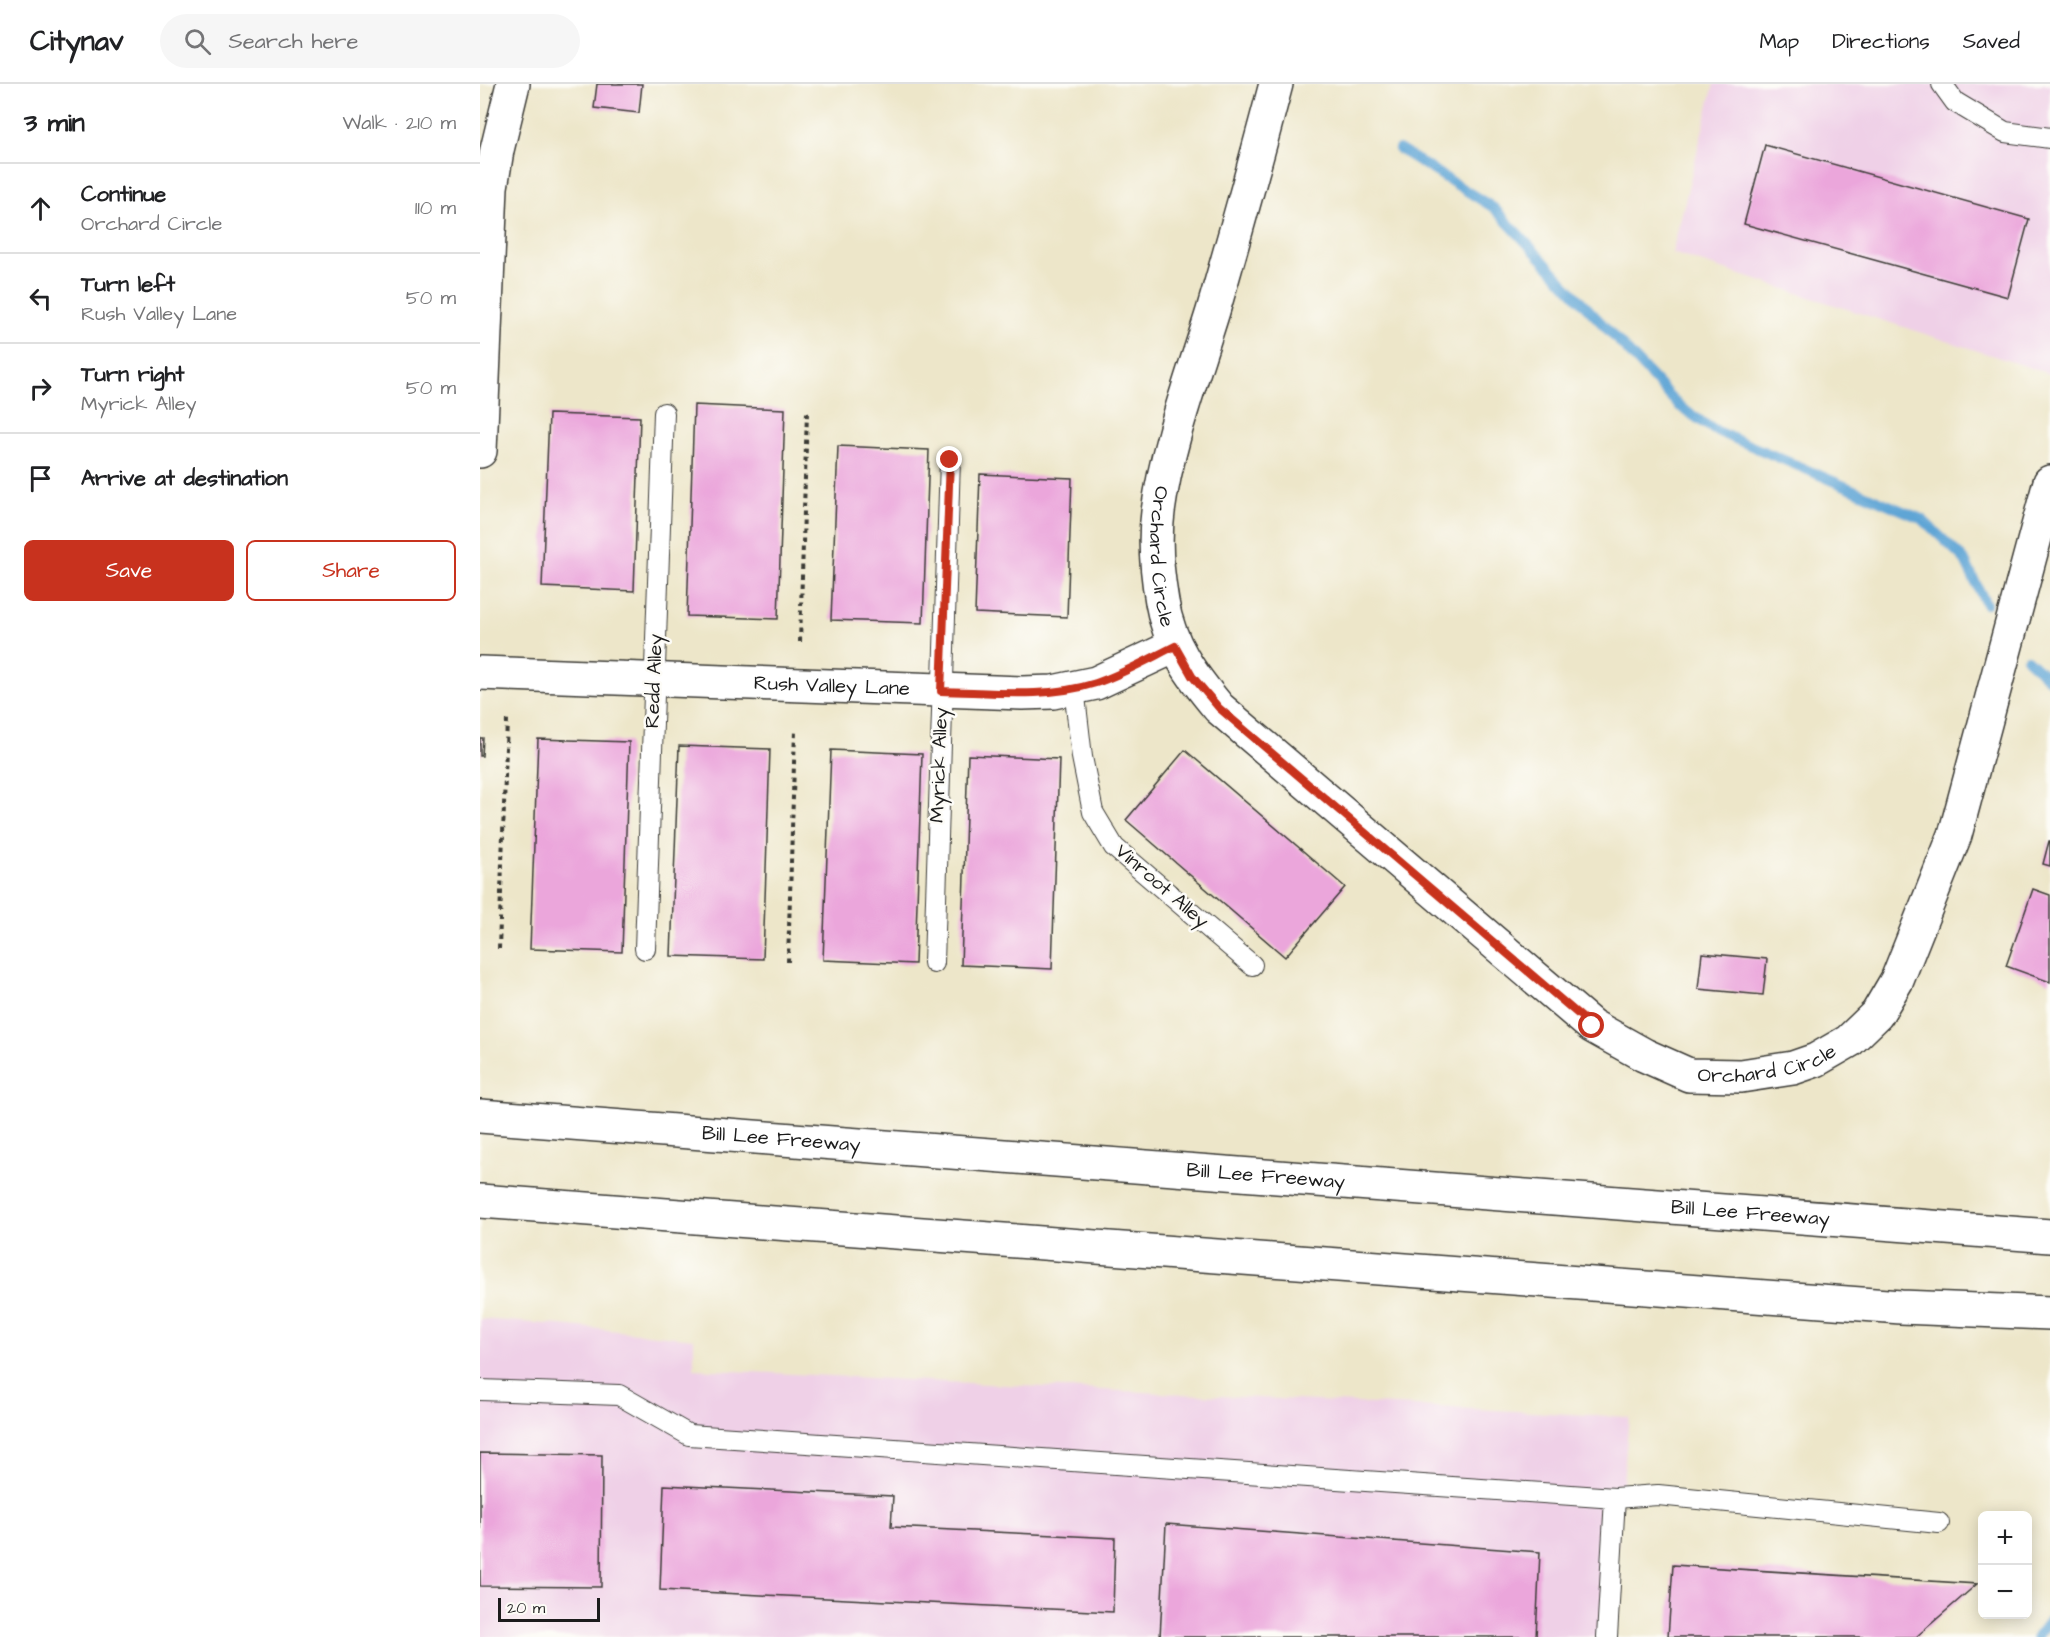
<!DOCTYPE html>
<html lang="en">
<head>
<meta charset="utf-8">
<style>
  body { margin:0; font-family:"Architects Daughter",sans-serif; background:#f6f6f6; color:#202124 }
  .controls { position:absolute; right:18px; bottom:18px; display:grid; overflow:hidden; border-radius:9px; box-shadow:0 3px 15px #0003 }
  .controls button { width:54px; height:54px; display:grid; place-items:center; padding:0; border:0; border-bottom:2px solid #e0e0e0; background:#fff; color:#202124; font:30px sans-serif }
  .scale { position:absolute; left:18px; bottom:15px; width:102px; box-sizing:border-box; padding-left:6px; border:3px solid #1c1c1c; border-top:0; font-size:16px; line-height:21px; white-space:nowrap; color:#1c1c1c; -webkit-text-stroke:4px #fdfcf7; paint-order:stroke }
  .stop { position:absolute; width:18px; height:18px; margin:-14px; border:4px solid #c8321e; border-radius:50%; background:#fff }
  .stop.end { background:#c8321e; border-color:#fff; box-shadow:0 2px 6px #0008 }
  .list { margin:0; padding:0; list-style:none }
  h2 { display:flex; justify-content:space-between; align-items:center; height:78px; margin:0; padding:0 24px; font-size:26px }
  h2 small { font-size:20px; font-weight:400; color:#757577 }
  .list li { display:grid; grid-template-columns:39px 1fr auto; gap:18px; align-items:center; box-sizing:border-box; height:90px; padding:0 24px; border-top:2px solid #e0e0e0 }
  .list b { display:block; font-size:22px; white-space:nowrap }
  .list p { margin:0; font-size:20px; white-space:nowrap; color:#757577 }
  .list em { font-size:20px; font-style:normal; color:#757577 }
  .actions { display:flex; gap:12px; padding:18px 24px }
  .actions a { flex:1; padding:14px 0; border:2px solid #c8321e; border-radius:9px; text-align:center; font-size:21px; color:#c8321e }
  .actions .main { background:#c8321e; color:#fff }
  .icon { flex:none; width:33px; height:33px; fill:none; stroke:currentColor; stroke-width:2; stroke-linecap:round; stroke-linejoin:round }
  .map { position:relative; flex:none; width:1570px; height:1553px; overflow:hidden }
  header { display:flex; align-items:center; gap:36px; box-sizing:border-box; height:84px; padding:0 30px; background:#fff; border-bottom:2px solid #e0e0e0 }
  header strong { font-size:28px }
  nav { display:flex; gap:33px; margin-inline-start:auto; font-size:21px }
  .search { width:420px; height:54px; background:#f6f6f6; display:flex; align-items:center; gap:15px; box-sizing:border-box; padding:0 21px; border-radius:33px; color:#757577; font-size:22px }
  main { display:flex }
  aside { flex:1; background:#fff }
  .map>svg:first-child { display:block }
</style>
</head>
<body>
<header>
<strong>Citynav</strong>
<div class="search"><svg class="icon" aria-label="search" viewBox="0 0 24 24"><circle cx="10" cy="10" r="6"/><path d="M15 15l6 6"/></svg>Search here</div>
<nav><a>Map</a><a>Directions</a><a>Saved</a></nav>
</header>
<main>
<aside>
<h2>3 min<small>Walk · 210 m</small></h2>
<ul class="list">
<li><svg class="icon" aria-label="ahead" viewBox="0 0 24 24"><path d="M12 20V5M6 11l6-6 6 6"/></svg><div><b>Continue</b><p>Orchard Circle</p></div><em>110 m</em></li>
<li><svg class="icon" aria-label="left" viewBox="0 0 24 24"><path d="M17 20v-9H6M10 6l-5 5 5 5"/></svg><div><b>Turn left</b><p>Rush Valley Lane</p></div><em>50 m</em></li>
<li><svg class="icon" aria-label="right" viewBox="0 0 24 24"><path d="M7 20v-9h11M14 6l5 5-5 5"/></svg><div><b>Turn right</b><p>Myrick Alley</p></div><em>50 m</em></li>
<li><svg class="icon" aria-label="arrive" viewBox="0 0 24 24"><path d="M6 21V4h12l-3 4 3 4H6"/></svg><div><b>Arrive at destination</b></div></li>
</ul>
<div class="actions"><a class="main">Save</a><a>Share</a></div>
</aside>
<div class="map">
<svg width="1570" height="1553" viewBox="0 0 1570 1553">
  <rect width="100%" height="100%" fill="#fdfcf7"/>
  <filter id="ink" filterUnits="userSpaceOnUse"><feTurbulence type="fractalNoise" baseFrequency=".0167" numOctaves="2"/><feDisplacementMap in="SourceGraphic" scale="12" xChannelSelector="R" yChannelSelector="G"/><feConvolveMatrix kernelMatrix="1 2 1 2 8 2 1 2 1" color-interpolation-filters="sRGB"/></filter>
  <filter id="wash" filterUnits="userSpaceOnUse"><feTurbulence type="fractalNoise" baseFrequency=".008" numOctaves="4" result="noise"/><feDisplacementMap in="SourceGraphic" scale="24" xChannelSelector="R" yChannelSelector="G"/><feGaussianBlur stdDeviation="1.35" result="paint"/><feColorMatrix in="noise" values="0 0 0 0 0 0 0 0 0 0 0 0 0 0 0 0 0 1.4 0 .05"/><feComposite in="paint" operator="in"/></filter>
  <g filter="url(#wash)">
    <rect width="100%" height="100%" fill="#ede6c9"/>
    <g fill="#efd0e7">
      <polygon points="1234,0 1570,0 1570,290 1192,169"/>
      <polygon points="0,1235 81,1241 214,1255 214,1285 1149,1333 1129,1553 0,1553"/>
    </g>
    <g fill="none" stroke-linecap="round" stroke-linejoin="round">
      <g stroke="#5fa5d5" stroke-width="10">
        <polyline points="919,65 1014,124 1199,322 1234,346 1442,435 1484,475 1506,520"/>
        <polyline points="1547,575 1570,596"/>
        <polyline points="1557,1553 1570,1536"/>
      </g>
    </g>
    <g id="blocks">
      <g fill="#eba6db">
        <polygon points="117,0 162,0 159,29 114,24"/>
        <polygon points="1285,61 1549,135 1528,213 1264,140"/>
        <polygon points="214,321 305,325 298,535 207,532"/>
        <polygon points="69,330 160,333 154,507 62,503"/>
        <polygon points="358,362 449,366 443,539 351,536"/>
        <polygon points="500,390 592,394 587,533 495,529"/>
        <polygon points="0,654 3,654 2,672 0,672"/>
        <polygon points="58,655 149,658 142,868 50,865"/>
        <polygon points="199,662 290,665 283,875 191,872"/>
        <polygon points="351,666 442,670 435,880 343,876"/>
        <polygon points="705,666 865,803 805,873 646,736"/>
        <polygon points="488,671 579,675 572,885 481,881"/>
        <polygon points="1569,757 1570,757 1570,782 1563,780"/>
        <polygon points="1553,805 1570,811 1570,898 1526,882"/>
        <polygon points="1222,869 1287,875 1283,911 1218,905"/>
        <polygon points="0,1369 122,1371 121,1503 0,1502"/>
        <polygon points="184,1401 413,1412 411,1443 635,1454 633,1528 180,1506"/>
        <polygon points="686,1440 1060,1468 1056,1553 680,1553"/>
        <polygon points="1193,1481 1497,1500 1436,1553 1188,1553"/>
      </g>
    </g>
  </g>
  <g filter="url(#ink)">
    <use href="#blocks" fill-opacity="0" stroke="#3b3a36" stroke-width="1.5"/>
    <g fill="none" stroke-linecap="round" stroke-linejoin="round">
      <defs>
        <g id="service">
          <polyline points="1462,0 1475,18 1525,48 1570,54"/>
          <polyline points="594,604 602,673 613,728 634,763 772,881"/>
          <polyline points="165,865 184,329"/>
          <polyline points="454,879 470,376"/>
          <polyline points="0,1306 139,1311 209,1351 1135,1414 1127,1553"/>
          <polyline points="1135,1414 1178,1411 1459,1439"/>
        </g>
        <g id="minor">
          <path id="s1" d="M796,0C776,76 755,151 733,227C713,292 687,360 678,428C674,457 677,489 682,518C689,561 712,592 739,624L1112,942L1164,971L1209,991L1261,992L1313,984L1336,976L1369,957L1397,930L1417,896L1475,751L1570,398"/>
          <polyline points="0,367 11,103 17,66 33,0"/>
          <path id="s2" d="M0,589L542,609L573,608L616,599L695,562"/>
        </g>
        <g id="motorway">
          <path id="s3" d="M0,1032L1570,1152"/>
          <polyline points="0,1117 1421,1223 1570,1229"/>
        </g>
      </defs>
      <use href="#service" stroke="#3b3a36" stroke-width="22"/>
      <use href="#minor" stroke="#3b3a36" stroke-width="36"/>
      <use href="#motorway" stroke="#3b3a36" stroke-width="36"/>
      <g stroke="#3b3a36" stroke-width="4" stroke-dasharray="4.5 4.5" stroke-linecap="butt">
        <polyline points="320,558 327,328"/>
        <polyline points="19,865 27,635"/>
        <polyline points="308,878 315,646"/>
      </g>
      <use href="#service" stroke="#fff" stroke-width="20"/>
      <use href="#minor" stroke="#fff" stroke-width="33"/>
      <use href="#motorway" stroke="#fff" stroke-width="33"/>
    </g>
  </g>
  <g fill="none" stroke-linecap="round" stroke-linejoin="round" filter="url(#ink)">
    <path stroke="#c8321e" stroke-width="8" d="M470,376L461,607C512,608 566,615 616,599C643,590 669,575 695,562L712,592L739,624L1112,942"/>
  </g>
  <g text-anchor="middle" dominant-baseline="central" stroke-width="5" stroke-linejoin="round" paint-order="stroke">
    <g font-size="20" fill="#1c1c1c" stroke="#fdfcf7">
      <text stroke="none"><textPath href="#s1" startOffset="489">Orchard Circle</textPath></text>
      <text transform="translate(174 597) rotate(-88)">Redd Alley</text>
      <text stroke="none"><textPath href="#s2" startOffset="352">Rush Valley Lane</textPath></text>
      <text transform="translate(459 681) rotate(-88)">Myrick Alley</text>
      <text transform="translate(682 802) rotate(41)">Vinroot Alley</text>
      <text stroke="none"><textPath href="#s1" startOffset="1335">Orchard Circle</textPath></text>
      <text stroke="none"><textPath href="#s3" startOffset="302">Bill Lee Freeway</textPath></text>
      <text stroke="none"><textPath href="#s3" startOffset="788">Bill Lee Freeway</textPath></text>
      <text stroke="none"><textPath href="#s3" startOffset="1274">Bill Lee Freeway</textPath></text>
    </g>
  </g>
</svg>
<div class="controls">
<button>+</button>
<button>−</button>
</div>
<div class="scale">20 m</div>
<div class="stop" style="left:1112px;top:942px"></div>
<div class="stop end" style="left:470px;top:376px"></div>
</div>
</main>
</body>
</html>
